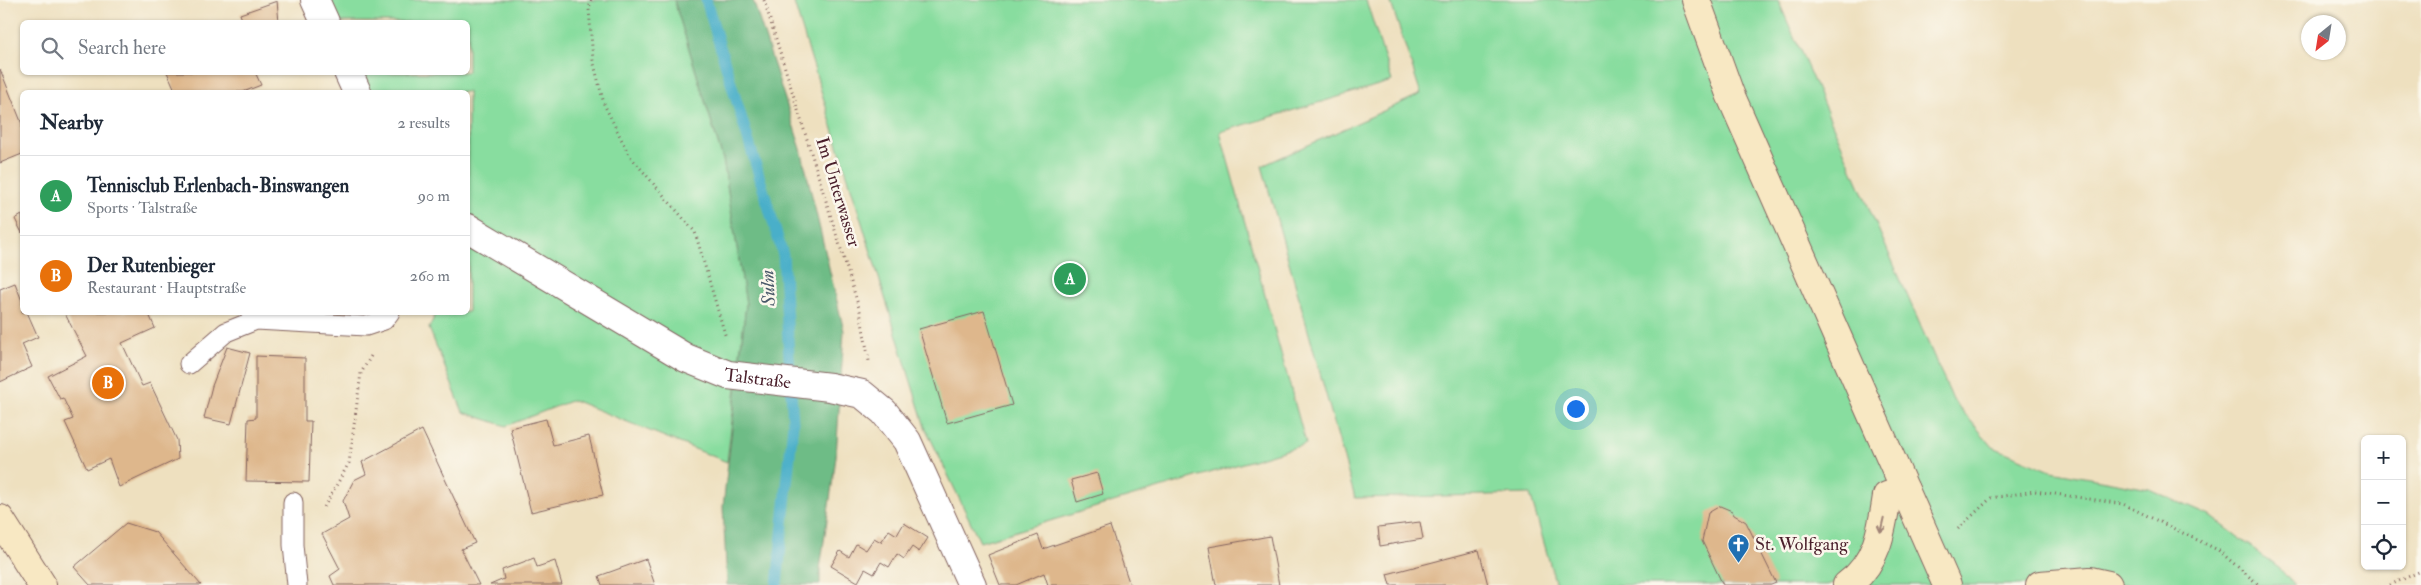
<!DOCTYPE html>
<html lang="en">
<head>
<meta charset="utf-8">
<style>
  body { margin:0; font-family:"IM FELL Double Pica",serif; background:#f2f2f3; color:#1f2937 }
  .controls { position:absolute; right:15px; bottom:15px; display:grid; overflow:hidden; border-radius:8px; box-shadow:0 1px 4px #0004 }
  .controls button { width:45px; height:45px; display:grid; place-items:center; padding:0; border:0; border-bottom:1px solid #e0e1e3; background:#fff; color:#1f2937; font:25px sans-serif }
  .compass { position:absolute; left:2301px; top:15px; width:45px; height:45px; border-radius:50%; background:#fff; box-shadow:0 1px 4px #0004; rotate:210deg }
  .you { position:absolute; left:1575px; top:408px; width:18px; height:18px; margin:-12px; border:4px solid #fff; border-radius:50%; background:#1a73e8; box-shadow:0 0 0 8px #1a73e833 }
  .badge { display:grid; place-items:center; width:32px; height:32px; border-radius:50%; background:#ea580c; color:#fff; font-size:16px; font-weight:700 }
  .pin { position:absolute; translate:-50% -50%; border:2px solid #fff; box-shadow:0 1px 5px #0006 }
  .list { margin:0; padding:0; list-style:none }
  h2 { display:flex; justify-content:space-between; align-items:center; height:65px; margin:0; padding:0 20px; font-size:21px }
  h2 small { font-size:16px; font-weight:400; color:#747a83 }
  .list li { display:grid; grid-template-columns:32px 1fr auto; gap:15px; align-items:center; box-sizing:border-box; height:80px; padding:0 20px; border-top:1px solid #e0e1e3 }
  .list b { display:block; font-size:19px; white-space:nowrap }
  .list p { margin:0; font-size:16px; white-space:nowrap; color:#747a83 }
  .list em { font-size:16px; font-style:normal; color:#747a83 }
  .icon { flex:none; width:28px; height:28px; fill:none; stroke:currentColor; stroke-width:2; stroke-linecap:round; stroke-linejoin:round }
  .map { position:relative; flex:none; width:2421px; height:585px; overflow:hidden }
  .search { position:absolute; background:#fff; box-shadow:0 1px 4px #0004; left:20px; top:20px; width:450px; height:55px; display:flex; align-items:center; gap:12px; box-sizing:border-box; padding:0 18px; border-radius:8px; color:#747a83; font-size:19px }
  .panel { position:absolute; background:#fff; box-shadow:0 1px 4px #0004; left:20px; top:90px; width:450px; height:225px; border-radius:8px }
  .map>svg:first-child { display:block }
</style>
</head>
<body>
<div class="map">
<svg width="2421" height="585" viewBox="0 0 2421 585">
  <rect width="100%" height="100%" fill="#fbf7ec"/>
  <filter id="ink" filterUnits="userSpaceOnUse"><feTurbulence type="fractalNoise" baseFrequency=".02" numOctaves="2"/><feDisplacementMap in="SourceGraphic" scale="10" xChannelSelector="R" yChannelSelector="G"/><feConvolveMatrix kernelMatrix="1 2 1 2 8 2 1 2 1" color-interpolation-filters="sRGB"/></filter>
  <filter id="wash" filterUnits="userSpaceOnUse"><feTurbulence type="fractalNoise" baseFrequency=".0096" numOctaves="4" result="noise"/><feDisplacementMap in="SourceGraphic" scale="20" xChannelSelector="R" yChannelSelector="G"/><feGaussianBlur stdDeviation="1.12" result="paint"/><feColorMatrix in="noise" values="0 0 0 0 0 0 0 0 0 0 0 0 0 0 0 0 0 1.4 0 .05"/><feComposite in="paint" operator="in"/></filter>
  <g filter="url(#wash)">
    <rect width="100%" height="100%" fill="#eee0bf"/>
    <g fill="#88dd9f" stroke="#697e65">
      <polygon points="326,0 674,0 723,160 746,304 727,462 573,400 506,426 463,412 429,328 436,313 468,312 468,243 478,221 468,214 468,92 368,92 359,73 468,72 468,22 336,22"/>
      <polygon points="803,0 1366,0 1392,81 1220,132 1306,444 980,542 925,427 794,3"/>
      <polygon points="1390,0 1778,0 1953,400 1993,447 2051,471 2149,489 2212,517 2280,569 2294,585 1838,585 1836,582 1827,585 1556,585 1530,494 1355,498 1262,166 1421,94"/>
    </g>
    <polygon fill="#6ebc86" stroke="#5c6e58" points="674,0 753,0 801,149 844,331 836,457 820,569 820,585 727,585 723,507 746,304 723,159"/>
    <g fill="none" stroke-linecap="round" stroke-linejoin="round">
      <polyline stroke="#4aafc9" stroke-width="11" points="706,0 783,255 793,424 777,585"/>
    </g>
    <g id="blocks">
      <g fill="#deb78c">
        <polygon points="277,1 279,22 243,22 240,14"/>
        <polygon points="0,69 22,124 22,154 0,163"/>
        <polygon points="167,72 255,72 261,85 243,92 176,92"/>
        <polygon points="22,215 22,233 15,219"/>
        <polygon points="15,283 22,301 22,312 27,312 38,337 22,344 32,367 0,382 0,289"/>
        <polygon points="984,311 1012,405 947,423 919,329"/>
        <polygon points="64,312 148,312 155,328 122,343 142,386 150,383 177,440 178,459 119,487 109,459 87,469 65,422 73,419 63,398 60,399 48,376 87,356"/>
        <polygon points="227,347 250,353 231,424 204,418 212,386"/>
        <polygon points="256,356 305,358 305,421 311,421 309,482 246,481 248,419 256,418"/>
        <polygon points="546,419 553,445 589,436 603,495 531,512 510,428"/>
        <polygon points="422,430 475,543 461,549 479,585 334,585 330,576 340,569 322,534 349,519 343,501 354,480 366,474 362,462"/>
        <polygon points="1097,473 1103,494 1077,502 1071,480"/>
        <polygon points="1720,506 1732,511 1734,515 1746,522 1776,583 1771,585 1723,585 1702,541 1708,513"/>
        <polygon points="1420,522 1423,539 1380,546 1378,527"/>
        <polygon points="126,523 155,532 201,585 90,585 74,567"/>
        <polygon points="904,523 928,538 919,552 912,547 904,559 897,554 889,567 881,562 874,574 865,569 858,582 831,566 840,551 849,557 856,544 866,550 874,538 881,542 889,530 897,535"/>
        <polygon points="1110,526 1130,585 1048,585 1044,573 1016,585 1000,585 988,555 1038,535 1043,549"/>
        <polygon points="1270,536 1279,585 1216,585 1209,547"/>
        <polygon points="1479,550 1488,585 1390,585 1387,574"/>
        <polygon points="534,558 537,567 555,561 562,585 490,585 504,579 502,570"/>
        <polygon points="646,559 655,585 602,585 599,576"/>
      </g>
    </g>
  </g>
  <g filter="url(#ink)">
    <use href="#blocks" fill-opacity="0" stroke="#83635f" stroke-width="1"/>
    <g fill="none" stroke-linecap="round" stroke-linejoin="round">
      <defs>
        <g id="lane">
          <polyline points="189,364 226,332 256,320 366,326 384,320 390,312"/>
          <polyline points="293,502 293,545 297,585"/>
        </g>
        <g id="street">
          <polyline points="315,0 325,22"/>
          <polyline points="348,72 357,92"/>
          <path id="s1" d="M468,228L686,358L728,375L830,387L862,394L884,412L907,441L972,585"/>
        </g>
        <g id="secondary">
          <polyline points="1696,0 1730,94 1947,585"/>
          <polyline points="0,519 42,585"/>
          <path d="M1847,585C1877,564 1882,530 1887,496L1905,490"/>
          <polyline points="2040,585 2090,581 2108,585"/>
        </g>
      </defs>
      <use href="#lane" stroke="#83635f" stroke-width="21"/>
      <use href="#street" stroke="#83635f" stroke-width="30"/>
      <use href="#secondary" stroke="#83635f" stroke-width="30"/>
      <g stroke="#83635f" stroke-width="3" stroke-dasharray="1 4" stroke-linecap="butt">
        <polyline points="591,0 589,9 593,60 604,104 629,155 695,232 726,338"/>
        <polyline points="764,0 860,311 869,361"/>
        <polyline points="324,507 349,463 361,373 371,356"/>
        <polyline points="1958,529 1991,498 2035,491 2123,504 2218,550 2259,585"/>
        <polyline points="2390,585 2421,571"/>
      </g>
      <use href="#lane" stroke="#fff" stroke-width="19"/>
      <use href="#street" stroke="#fff" stroke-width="28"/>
      <use href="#secondary" stroke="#f8e8c3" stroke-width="28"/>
    </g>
    <defs><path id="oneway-shaft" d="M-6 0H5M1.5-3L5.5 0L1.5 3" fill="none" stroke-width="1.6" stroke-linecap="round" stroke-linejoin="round" transform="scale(1.25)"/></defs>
    <use stroke="#a18477" href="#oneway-shaft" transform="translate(1882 525) rotate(103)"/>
  </g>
  <defs>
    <symbol id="church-pin" viewBox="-11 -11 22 30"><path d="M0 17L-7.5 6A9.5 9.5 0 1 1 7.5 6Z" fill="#1f6fb2" stroke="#fbf7ec"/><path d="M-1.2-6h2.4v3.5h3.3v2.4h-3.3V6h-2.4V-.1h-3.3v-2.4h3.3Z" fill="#fff"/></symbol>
  </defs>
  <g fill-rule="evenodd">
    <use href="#church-pin" x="1726" y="532" width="25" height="34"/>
  </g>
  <g text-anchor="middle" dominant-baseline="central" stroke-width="5" stroke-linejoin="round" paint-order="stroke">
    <g font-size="18" fill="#4a1f2b" stroke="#fbf7ec">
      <text transform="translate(838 192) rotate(73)">Im Unterwasser</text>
      <text stroke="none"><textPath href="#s1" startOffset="329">Talstraße</textPath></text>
    </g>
    <g font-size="18" fill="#4a1f2b" stroke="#fbf7ec" text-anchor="start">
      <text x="1755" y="544">St. Wolfgang</text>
    </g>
    <g font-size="19" font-style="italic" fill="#4a596a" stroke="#fbf7ec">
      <text transform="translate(768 288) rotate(-93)">Sulm</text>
    </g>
  </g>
</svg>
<div class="controls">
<button>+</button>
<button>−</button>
<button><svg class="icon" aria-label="locate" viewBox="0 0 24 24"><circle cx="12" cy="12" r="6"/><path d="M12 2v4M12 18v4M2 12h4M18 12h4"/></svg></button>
</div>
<svg class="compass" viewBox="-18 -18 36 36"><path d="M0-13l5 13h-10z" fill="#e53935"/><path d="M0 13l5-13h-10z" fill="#747a83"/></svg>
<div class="you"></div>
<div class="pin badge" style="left:1070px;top:279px;background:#2e9e5b">A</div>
<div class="pin badge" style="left:108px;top:383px;background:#e8710a">B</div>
<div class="search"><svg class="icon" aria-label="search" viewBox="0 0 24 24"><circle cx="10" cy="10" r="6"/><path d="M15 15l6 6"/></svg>Search here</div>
<section class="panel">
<h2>Nearby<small>2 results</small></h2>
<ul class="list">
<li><span class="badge" style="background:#2e9e5b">A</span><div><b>Tennisclub Erlenbach-Binswangen</b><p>Sports · Talstraße</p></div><em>90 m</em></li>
<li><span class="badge" style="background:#e8710a">B</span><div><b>Der Rutenbieger</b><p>Restaurant · Hauptstraße</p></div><em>260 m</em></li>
</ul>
</section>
</div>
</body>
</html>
